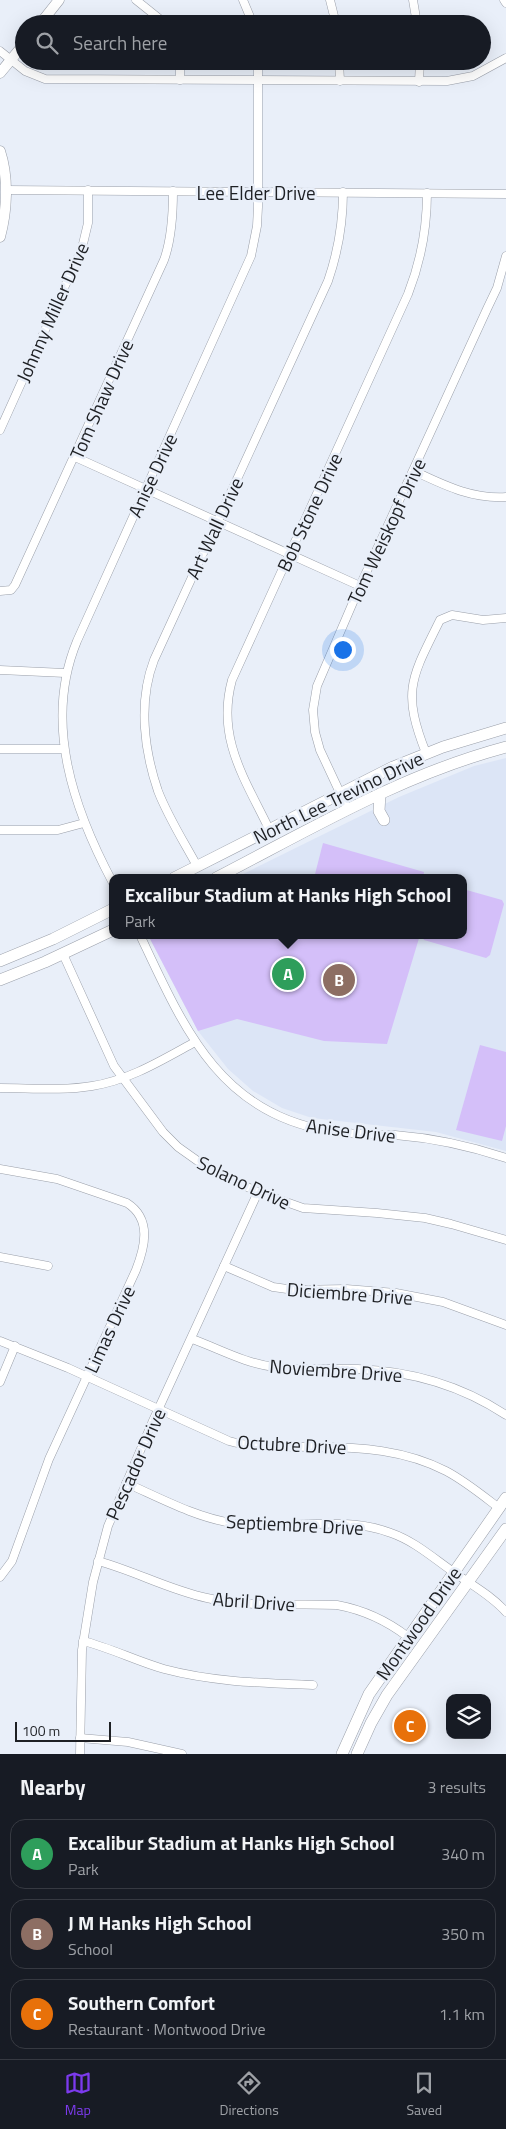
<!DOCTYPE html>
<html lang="en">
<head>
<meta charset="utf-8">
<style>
  body { margin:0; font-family:"Titillium Web",sans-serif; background:#242831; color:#f1f3f6 }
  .controls { position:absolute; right:15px; bottom:15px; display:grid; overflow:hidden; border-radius:10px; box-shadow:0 5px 20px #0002 }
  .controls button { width:45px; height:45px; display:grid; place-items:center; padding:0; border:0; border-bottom:1px solid #363941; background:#171b24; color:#f1f3f6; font:25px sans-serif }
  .scale { position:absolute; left:15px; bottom:12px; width:96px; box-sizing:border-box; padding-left:5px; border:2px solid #1e2024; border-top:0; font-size:14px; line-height:18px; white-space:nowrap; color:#1e2024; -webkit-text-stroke:4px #e9eff9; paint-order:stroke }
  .you { position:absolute; left:342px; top:649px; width:18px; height:18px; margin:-12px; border:4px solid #fff; border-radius:50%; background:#1a73e8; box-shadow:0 0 0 8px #1a73e833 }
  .badge { display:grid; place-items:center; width:32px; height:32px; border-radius:50%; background:#7c3aed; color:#fff; font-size:16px; font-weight:700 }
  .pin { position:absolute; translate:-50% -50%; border:2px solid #fff; box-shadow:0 1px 5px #0006 }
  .popup { position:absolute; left:109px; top:874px; width:358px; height:65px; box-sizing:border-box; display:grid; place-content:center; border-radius:10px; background:#171b24; filter:drop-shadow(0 1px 4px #0005); font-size:16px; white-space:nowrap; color:#9ea1a6 }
  .popup b { font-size:19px; color:#f1f3f6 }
  .popup::after { content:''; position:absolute; left:50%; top:100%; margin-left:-10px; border:10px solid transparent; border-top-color:#171b24 }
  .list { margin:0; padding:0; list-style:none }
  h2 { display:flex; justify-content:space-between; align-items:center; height:65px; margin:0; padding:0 20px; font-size:21px }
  h2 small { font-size:16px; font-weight:400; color:#9ea1a6 }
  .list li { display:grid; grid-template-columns:32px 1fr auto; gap:15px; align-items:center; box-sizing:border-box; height:70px; margin:0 10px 10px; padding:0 10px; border:1px solid #363941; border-radius:15px }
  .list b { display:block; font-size:19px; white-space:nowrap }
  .list p { margin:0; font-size:16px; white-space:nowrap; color:#9ea1a6 }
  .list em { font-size:16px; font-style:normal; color:#9ea1a6 }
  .icon { flex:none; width:28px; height:28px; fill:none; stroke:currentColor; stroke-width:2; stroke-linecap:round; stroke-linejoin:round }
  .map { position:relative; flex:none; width:506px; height:1754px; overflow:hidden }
  .search { position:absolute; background:#171b24; box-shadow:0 5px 20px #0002; left:15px; right:15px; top:15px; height:55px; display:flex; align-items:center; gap:12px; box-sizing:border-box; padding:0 18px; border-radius:28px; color:#9ea1a6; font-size:19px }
  .sheet { height:305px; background:#171b24 }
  nav { display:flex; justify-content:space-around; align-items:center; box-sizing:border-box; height:70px; border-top:1px solid #363941; background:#171b24; font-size:14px; color:#9ea1a6 }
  nav a { display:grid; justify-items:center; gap:2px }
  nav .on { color:#7c3aed }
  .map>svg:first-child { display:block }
</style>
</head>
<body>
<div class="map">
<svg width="506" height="1754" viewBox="0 0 506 1754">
  <rect width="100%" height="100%" fill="#e9eff9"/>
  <polygon fill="#dce5f6" points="506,758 506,1151 436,1132 312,1118 282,1108 253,1091 228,1069 198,1031 148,935 463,935 463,878 235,878 399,797 474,766"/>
  <g fill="#d4bff9">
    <polygon points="323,843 424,872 423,878 314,878"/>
    <polygon points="463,889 502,900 504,904 490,955 486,958 424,940 422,937 463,935"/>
    <polygon points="148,935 420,935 387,1044 324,1041 237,1019 198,1031"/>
    <polygon points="480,1045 506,1052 506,1126 502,1141 456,1130"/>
  </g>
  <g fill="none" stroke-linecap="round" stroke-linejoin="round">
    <defs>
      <g id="minor">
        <polyline points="136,0 166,24"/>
        <polyline points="243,0 253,24"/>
        <polyline points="330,0 336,24"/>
        <polyline points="413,0 417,24"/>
        <polyline points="504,0 506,3"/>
        <polyline points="0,51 25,71 45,79 447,81 473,76 506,58"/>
        <polyline points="180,61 180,80"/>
        <polyline points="339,61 340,81"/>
        <polyline points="419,82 420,61"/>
        <polyline points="6,190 506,194"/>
        <polyline points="0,430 82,248 88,223 88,190"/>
        <polyline points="75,457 360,586"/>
        <path d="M414,471C444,485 471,499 506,497"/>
        <path d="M0,591L11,590L15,585L164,260C172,238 173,214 173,191"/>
        <polyline points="0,670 65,673"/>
        <polyline points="0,749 64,749"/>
        <path d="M426,753C401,690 412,677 440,620L452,615L483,620L506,618"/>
        <polyline points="348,810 320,750 315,732 313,710 317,686 360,586 487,309 497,288 506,256"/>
        <path d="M269,829C245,779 216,738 232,680L408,294C421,261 427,229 427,193"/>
        <polyline points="0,830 58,830 84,823"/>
        <path d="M197,866C184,842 168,817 158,791C144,750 138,702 154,660L328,281C338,252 343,224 343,192"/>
        <path d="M113,883C74,810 43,723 77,641L251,256L257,226L258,207V61"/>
        <path d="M140,935C183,1026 219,1114 330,1131C352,1135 373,1134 395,1135C433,1138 470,1146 506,1158"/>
        <polyline points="63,954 114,1066 163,1132 178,1147 209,1169 258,1192 303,1208 377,1213 425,1218 451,1224 506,1240"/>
        <path d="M0,1088C31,1088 62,1091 92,1086C130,1080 162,1060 195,1042"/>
        <path d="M0,1169L57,1179L127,1203C152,1219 145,1247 136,1270L49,1459L12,1561L0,1577"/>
        <polyline points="0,1257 48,1266"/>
        <polyline points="224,1266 273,1287 294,1290 346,1289 396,1293 443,1302 506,1325"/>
        <path d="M192,1339C220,1349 244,1363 274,1367C302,1371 331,1368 358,1369C411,1371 462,1386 506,1415"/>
        <path d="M0,1341L68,1368L229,1441C257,1449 287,1446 316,1447C361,1447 405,1450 446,1471C465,1481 482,1495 499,1508"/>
        <polyline points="0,1382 15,1346"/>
        <path d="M126,1483C160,1498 195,1517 232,1523C283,1531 342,1514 391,1533C414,1541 432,1557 452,1571C470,1584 491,1595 506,1612"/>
        <path d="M98,1561C135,1571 169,1590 207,1598C249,1608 294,1603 337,1605C364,1610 386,1620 408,1637"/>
        <path d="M83,1641C111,1648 136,1661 164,1669C213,1682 262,1683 313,1685"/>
        <polyline points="80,1738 128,1742 182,1754"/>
        <polyline points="80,1754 82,1650 93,1582 108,1526 152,1423 258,1192"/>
      </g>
      <g id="tertiary">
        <polyline points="40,24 59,0"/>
        <polyline points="0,73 24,44"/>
        <path d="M0,151C9,178 7,211 0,237"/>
      </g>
      <g id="secondary">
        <polyline points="380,794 379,811 384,820"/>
        <polyline points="174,878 393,767 443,747 506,728"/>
        <path d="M216,878C311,829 401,775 506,747"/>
        <polyline points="0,961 53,939 113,909"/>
        <polyline points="0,980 45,962 113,930"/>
        <polyline points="342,1754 369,1694 506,1498"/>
        <polyline points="357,1754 371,1723 387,1695 506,1529"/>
      </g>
    </defs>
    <use href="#minor" stroke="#9a9fa9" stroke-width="9"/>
    <use href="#tertiary" stroke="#9a9fa9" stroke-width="11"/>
    <use href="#secondary" stroke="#9a9fa9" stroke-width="12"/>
    <use href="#minor" stroke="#fff" stroke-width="8"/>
    <use href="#tertiary" stroke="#fff" stroke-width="10"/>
    <use href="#secondary" stroke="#fff" stroke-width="11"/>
  </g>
  <g text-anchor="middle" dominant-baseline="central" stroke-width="5" stroke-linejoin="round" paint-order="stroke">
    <g font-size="19" fill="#1e2024" stroke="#e9eff9">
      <text x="256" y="192">Lee Elder Drive</text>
      <text transform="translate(52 312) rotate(-66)">Johnny Miller Drive</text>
      <text transform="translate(101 399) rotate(-66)">Tom Shaw Drive</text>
      <text transform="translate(152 475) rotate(-65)">Anise Drive</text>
      <text transform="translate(309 512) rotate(-65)">Bob Stone Drive</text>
      <text transform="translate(214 528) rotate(-65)">Art Wall Drive</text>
      <text transform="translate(386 531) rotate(-65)">Tom Weiskopf Drive</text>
      <text transform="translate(338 797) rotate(-26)">North Lee Trevino Drive</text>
      <text transform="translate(351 1130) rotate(7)">Anise Drive</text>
      <text transform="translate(244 1182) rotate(25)">Solano Drive</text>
      <text transform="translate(350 1293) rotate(4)">Diciembre Drive</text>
      <text transform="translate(109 1329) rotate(-65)">Limas Drive</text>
      <text transform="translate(336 1370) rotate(4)">Noviembre Drive</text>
      <text transform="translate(292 1444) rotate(3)">Octubre Drive</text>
      <text transform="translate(135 1464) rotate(-66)">Pescador Drive</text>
      <text transform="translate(295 1524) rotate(3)">Septiembre Drive</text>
      <text transform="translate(254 1601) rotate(4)">Abril Drive</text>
      <text transform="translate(418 1623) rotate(-55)">Montwood Drive</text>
    </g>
  </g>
</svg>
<div class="controls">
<button><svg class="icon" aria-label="layers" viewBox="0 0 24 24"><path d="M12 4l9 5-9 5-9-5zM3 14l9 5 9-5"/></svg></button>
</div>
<div class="scale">100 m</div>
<div class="you"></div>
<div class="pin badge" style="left:288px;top:974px;background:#2e9e5b">A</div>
<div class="popup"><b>Excalibur Stadium at Hanks High School</b>Park</div>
<div class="pin badge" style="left:339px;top:980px;background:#8d6e63">B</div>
<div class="pin badge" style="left:410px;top:1726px;background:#e8710a">C</div>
<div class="search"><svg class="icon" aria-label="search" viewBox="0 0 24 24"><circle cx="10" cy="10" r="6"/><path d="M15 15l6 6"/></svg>Search here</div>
</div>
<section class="sheet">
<h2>Nearby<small>3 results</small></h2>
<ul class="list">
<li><span class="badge" style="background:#2e9e5b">A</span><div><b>Excalibur Stadium at Hanks High School</b><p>Park</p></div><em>340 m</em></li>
<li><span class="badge" style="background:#8d6e63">B</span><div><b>J M Hanks High School</b><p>School</p></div><em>350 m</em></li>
<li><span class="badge" style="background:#e8710a">C</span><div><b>Southern Comfort</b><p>Restaurant · Montwood Drive</p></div><em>1.1 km</em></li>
</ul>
</section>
<nav>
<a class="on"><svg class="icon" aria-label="map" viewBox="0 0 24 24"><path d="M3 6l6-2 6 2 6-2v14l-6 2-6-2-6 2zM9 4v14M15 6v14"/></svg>Map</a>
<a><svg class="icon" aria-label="directions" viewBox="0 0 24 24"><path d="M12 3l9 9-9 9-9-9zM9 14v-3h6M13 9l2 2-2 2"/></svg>Directions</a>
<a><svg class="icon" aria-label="saved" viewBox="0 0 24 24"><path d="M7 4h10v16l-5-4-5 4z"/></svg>Saved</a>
</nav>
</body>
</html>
